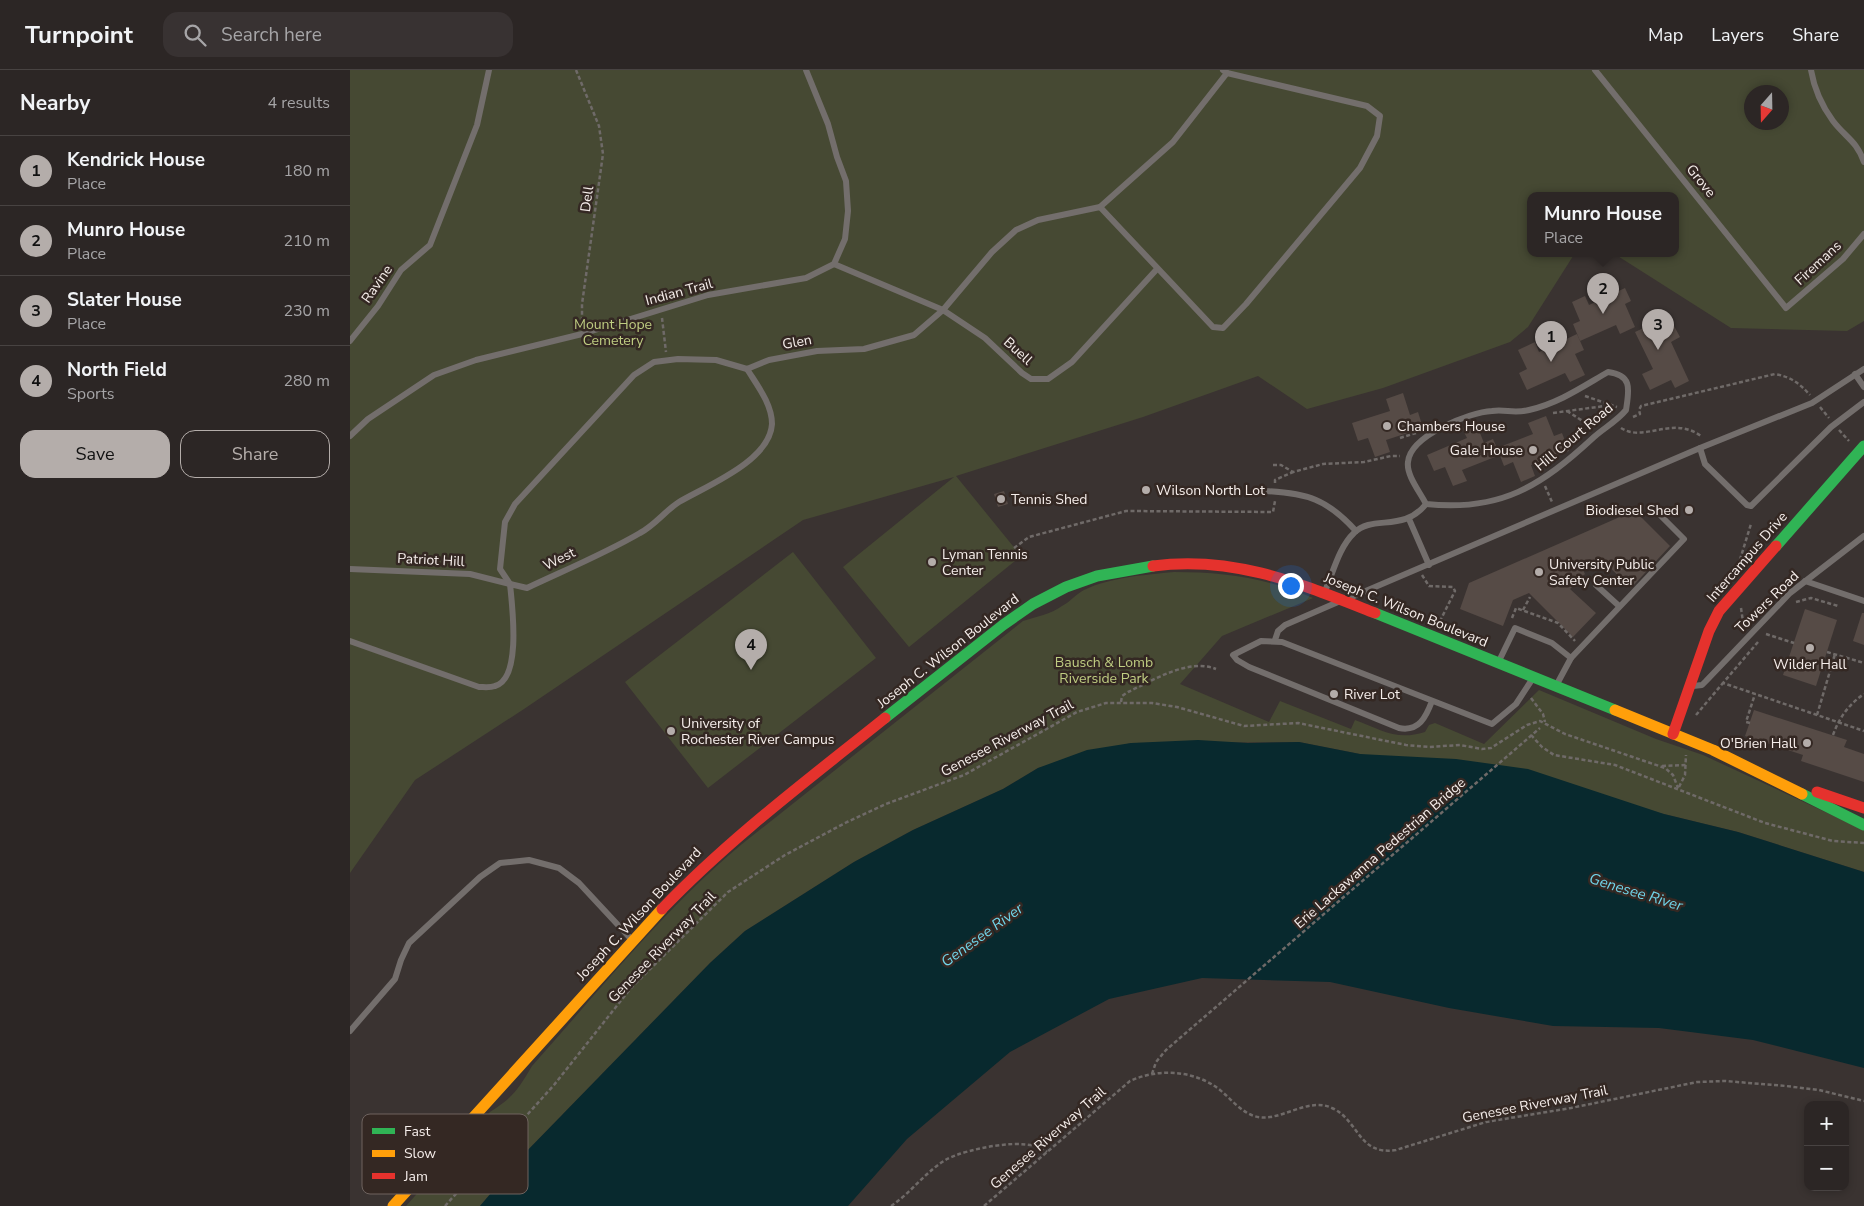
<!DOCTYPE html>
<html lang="en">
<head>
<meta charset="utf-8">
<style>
  body { margin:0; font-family:"Nunito Sans",sans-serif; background:#383232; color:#f1f3f6 }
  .controls { position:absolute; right:15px; bottom:15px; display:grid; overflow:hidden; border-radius:10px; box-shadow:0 2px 8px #0003 }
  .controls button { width:45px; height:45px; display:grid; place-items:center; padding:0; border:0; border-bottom:1px solid #484342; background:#2c2625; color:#f1f3f6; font:25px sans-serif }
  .compass { position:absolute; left:1394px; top:15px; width:45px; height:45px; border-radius:50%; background:#2c2625; box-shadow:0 2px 8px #0003; rotate:200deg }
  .you { position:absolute; left:940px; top:515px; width:18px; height:18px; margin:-12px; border:4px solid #fff; border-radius:50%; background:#1a73e8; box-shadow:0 0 0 8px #1a73e833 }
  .badge { display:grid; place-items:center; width:32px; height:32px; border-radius:50%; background:#b4adaa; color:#111; font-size:16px; font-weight:700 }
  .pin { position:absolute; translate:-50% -41px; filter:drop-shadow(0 1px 2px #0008) }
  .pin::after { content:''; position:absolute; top:26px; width:18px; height:15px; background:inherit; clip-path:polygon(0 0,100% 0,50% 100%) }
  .popup { position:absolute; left:1177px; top:122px; width:152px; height:65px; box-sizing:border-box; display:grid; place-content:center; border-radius:10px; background:#2c2625; filter:drop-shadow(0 1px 4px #0005); font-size:16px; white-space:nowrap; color:#a6a5a7 }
  .popup b { font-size:19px; color:#f1f3f6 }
  .popup::after { content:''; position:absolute; left:50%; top:100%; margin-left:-10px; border:10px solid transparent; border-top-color:#2c2625 }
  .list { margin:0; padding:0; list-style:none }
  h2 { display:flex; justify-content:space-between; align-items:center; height:65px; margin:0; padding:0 20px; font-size:21px }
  h2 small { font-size:16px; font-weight:400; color:#a6a5a7 }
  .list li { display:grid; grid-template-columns:32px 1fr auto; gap:15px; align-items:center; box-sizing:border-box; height:70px; padding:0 20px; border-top:1px solid #484342 }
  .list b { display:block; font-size:19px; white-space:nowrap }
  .list p { margin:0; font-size:16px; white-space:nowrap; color:#a6a5a7 }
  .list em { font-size:16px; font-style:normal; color:#a6a5a7 }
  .actions { display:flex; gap:10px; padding:15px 20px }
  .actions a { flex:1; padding:11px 0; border:1px solid #b4adaa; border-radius:15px; text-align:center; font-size:18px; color:#b4adaa }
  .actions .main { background:#b4adaa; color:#111 }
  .icon { flex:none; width:28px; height:28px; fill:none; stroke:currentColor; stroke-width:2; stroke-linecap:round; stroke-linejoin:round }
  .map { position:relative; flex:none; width:1514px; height:1136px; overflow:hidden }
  header { display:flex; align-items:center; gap:30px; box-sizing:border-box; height:70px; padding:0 25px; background:#2c2625; border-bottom:1px solid #484342 }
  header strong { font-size:24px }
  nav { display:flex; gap:28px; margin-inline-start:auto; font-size:18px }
  .search { width:350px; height:45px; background:#383232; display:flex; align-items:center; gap:12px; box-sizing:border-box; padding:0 18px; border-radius:15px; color:#a6a5a7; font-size:19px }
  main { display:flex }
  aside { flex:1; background:#2c2625 }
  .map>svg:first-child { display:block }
</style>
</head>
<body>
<header>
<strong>Turnpoint</strong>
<div class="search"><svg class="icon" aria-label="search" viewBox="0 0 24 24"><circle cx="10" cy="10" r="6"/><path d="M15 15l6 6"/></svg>Search here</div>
<nav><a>Map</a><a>Layers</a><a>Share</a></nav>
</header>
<main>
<aside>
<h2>Nearby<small>4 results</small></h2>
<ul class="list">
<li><span class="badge">1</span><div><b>Kendrick House</b><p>Place</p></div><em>180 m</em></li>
<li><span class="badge">2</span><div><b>Munro House</b><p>Place</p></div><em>210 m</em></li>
<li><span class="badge">3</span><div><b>Slater House</b><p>Place</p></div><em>230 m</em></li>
<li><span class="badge">4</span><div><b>North Field</b><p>Sports</p></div><em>280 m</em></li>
</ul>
<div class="actions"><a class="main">Save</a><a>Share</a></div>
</aside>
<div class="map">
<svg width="1514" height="1136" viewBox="0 0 1514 1136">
  <rect width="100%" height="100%" fill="#3a3331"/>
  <g fill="#464933" fill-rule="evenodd">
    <path d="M0,0H1514V251L1497,261L1381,258L1263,183H1326V125H1180V183H1225L1178,257L1160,272L1033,318L957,339L908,306L793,347L606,406L671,486L559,577L493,497L604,407L453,450L174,639L65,710L0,803ZM1402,22H1432V52H1402Z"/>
    <polygon points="443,482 526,588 358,718 275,612"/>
    <path d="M824,502C873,502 918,508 963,528L872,566L830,614L919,652L930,631L1001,659L1005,650C1032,660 1046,671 1075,662L1079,655L1085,653L1134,674L1189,620L1306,669L1353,685L1514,760V802L1388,762L1314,744L949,672L781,673L688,698L653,719L563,760L504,792L395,861L360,893L176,1082L130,1136H56L140,1042C163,1028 169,1018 182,996C250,920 314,839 392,774L673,551C686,547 701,544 712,536C720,532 726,524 734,520C761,507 795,505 824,502Z"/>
  </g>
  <polygon fill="#08292e" points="848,670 898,673 949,672 1010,684 1106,689 1178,699 1314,744 1388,762 1514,802 1514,998 1403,970 1309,958 1203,956 1099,938 980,912 852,908 759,929 660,982 557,1069 498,1136 130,1136 176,1082 360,893 395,861 504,792 563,760 653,719 688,698 737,680 781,673"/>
  <g fill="#564b46">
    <polygon points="1275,218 1281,231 1275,234 1285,257 1270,264 1266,255 1230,271 1223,254 1230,251 1222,232 1235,226 1239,235"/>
    <polygon points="1302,254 1307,262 1323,254 1330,267 1321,272 1339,311 1325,318 1321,310 1300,320 1292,304 1303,299 1285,262"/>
    <polygon points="1227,264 1234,280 1225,284 1235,305 1220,312 1215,303 1177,320 1169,303 1177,299 1168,280 1185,272 1189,282"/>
    <polygon points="1053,323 1060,345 1068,342 1073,358 1036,370 1040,382 1025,387 1018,368 1008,371 1002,353 1040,341 1036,329"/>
    <polygon points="1196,346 1204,366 1212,363 1219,381 1181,395 1185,406 1171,412 1163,392 1154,396 1147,378 1183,364 1178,353"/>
    <polygon points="1126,353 1134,373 1143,369 1150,385 1112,400 1117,411 1103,416 1095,397 1084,401 1077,385 1117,368 1112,358"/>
    <polygon points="654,421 658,434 648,437 644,424"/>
    <polygon points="1281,437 1320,476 1281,518 1253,491 1233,500 1235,504 1220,519 1246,543 1223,567 1179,523 1163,530 1153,556 1110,539 1119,513 1272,446"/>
    <polygon points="1455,539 1487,550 1466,616 1433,605"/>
    <polygon points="1512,543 1514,543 1514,575 1503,571"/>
    <polygon points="1404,640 1497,670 1494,677 1514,684 1514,712 1451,691 1453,685 1395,666"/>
  </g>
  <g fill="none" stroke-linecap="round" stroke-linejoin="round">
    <g stroke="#6f6a68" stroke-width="2.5" stroke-dasharray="4 2.5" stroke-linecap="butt">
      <polyline points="226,0 249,56 253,84 232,234 232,255"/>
      <polyline points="312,248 316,282"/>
      <polyline points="1235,326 1267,337"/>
      <polyline points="1470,337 1479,348"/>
      <polyline points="1217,341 1242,357"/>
      <polyline points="1203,343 1262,335"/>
      <path d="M1283,347L1290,344L1289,340L1291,336L1425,304C1441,307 1449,313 1460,325"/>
      <path d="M1271,358C1294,373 1322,345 1351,366"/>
      <polyline points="1489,360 1499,371"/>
      <polyline points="1050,368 1066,363"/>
      <polyline points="923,395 931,395 943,402 973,394 1014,392 1041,386 1050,386"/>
      <polyline points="925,413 925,410 943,402"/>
      <polyline points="1195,416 1202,432"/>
      <polyline points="664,478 679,467 776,441 923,442 925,431"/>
      <polyline points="1388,496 1401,454"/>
      <polyline points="1072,505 1079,516 1103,517 1105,521 1089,553"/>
      <polyline points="1446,532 1461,528 1488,536"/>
      <polyline points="1391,538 1393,552"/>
      <polyline points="1173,540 1180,527"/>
      <polyline points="1162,548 1166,538 1208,553 1225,571"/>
      <polyline points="1416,564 1444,573"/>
      <polyline points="1408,572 1373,613 1514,661"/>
      <polyline points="1477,582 1514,593"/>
      <polyline points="1181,628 1193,644 1195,652"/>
      <path d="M771,632L772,626L778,622C804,610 838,588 866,599"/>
      <polyline points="1346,645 1373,613"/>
      <polyline points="1467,645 1485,584"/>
      <polyline points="1400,653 1396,652 1405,624"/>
      <polyline points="1181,665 1192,677 1204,685 1265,695 1415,753 1483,771 1514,773"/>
      <path d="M1483,665C1489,648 1499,634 1514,624"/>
      <polyline points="1312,696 1336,695"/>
      <polyline points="1329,717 1335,705 1336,685"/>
      <polyline points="802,1004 806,992 816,980 1190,658"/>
      <polyline points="34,1115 38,1119"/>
      <polyline points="95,1136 204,1015 281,918 378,822 435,785 497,752 536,734 614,705 727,642 756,633 802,633 827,637 894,656 948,653 1056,675 1079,677 1110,675 1132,679 1141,678 1177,655 1190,651 1215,664 1315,698 1323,705 1328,718"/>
      <path d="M541,1136C561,1123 576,1101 597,1089C617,1079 679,1065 697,1082"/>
      <path d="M634,1136L780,1011C808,998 845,1000 870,1020C881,1029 890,1041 904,1046C929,1054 957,1026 982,1038C1009,1050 1008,1086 1046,1080L1136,1052L1221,1038L1347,1012L1375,1011L1436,1016L1469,1020L1514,1031"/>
    </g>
    <g stroke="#736e6c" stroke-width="6">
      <polyline points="1245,0 1436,238 1493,189 1514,164"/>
      <path d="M1461,0C1464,18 1472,36 1483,51C1496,68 1506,70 1514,92"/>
      <polyline points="750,137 823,72 877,3"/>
      <polyline points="484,194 593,240 635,268 672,303 681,309 698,309 722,292 807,199"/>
      <polyline points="0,271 28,236 51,200 80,175 127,55 139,0"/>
      <path d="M1258,302C1283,305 1279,320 1276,340C1267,351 1254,358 1244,367C1191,416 1151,442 1076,434C1070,422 1056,405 1058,392C1060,366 1119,342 1142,341C1156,339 1163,344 1179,340C1209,333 1232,317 1258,302Z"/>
      <polyline points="1505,304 1514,317"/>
      <polyline points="0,366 18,349 84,305 126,290 232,264 358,225 456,208 484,194 495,169 498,141 496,111 487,87 478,54 456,0"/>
      <polyline points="1350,378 1355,394 1397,435 1401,436 1481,357 1514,332"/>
      <path d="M915,421C957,423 977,429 1006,461"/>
      <polyline points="1059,449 1079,495"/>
      <polyline points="0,499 120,504 160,514"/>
      <polyline points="1455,511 1514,531"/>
      <polyline points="160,514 150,499 155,452 165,434 284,305 304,292 328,289 366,290 397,299 419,290 467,281 514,279 564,265 593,240 642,182 666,160 688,150 750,137 863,257 873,258 896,234 1010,98 1027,66 1030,46 1017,36 877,3 873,0"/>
      <polyline points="1246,515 1269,536"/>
      <path d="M975,521C983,503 989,477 1004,463C1023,444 1053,463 1076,434"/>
      <polyline points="997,529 1350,378 1462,333 1514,299"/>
      <polyline points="925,570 928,561 935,555 988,532"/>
      <path d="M0,571L129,617C134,617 140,618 145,616C172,609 162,535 160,514L177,518C215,500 254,484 290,463C305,455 315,441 329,432C356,416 420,391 422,354C422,334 407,315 397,299"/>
      <polyline points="1149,591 1165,558 1202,573 1221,588"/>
      <polyline points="1207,614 1221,588 1334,469 1307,442"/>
      <polyline points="1343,616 1352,615 1356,611 1440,523 1514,466"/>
      <path d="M1082,631C1076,647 1069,662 1049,658L899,597L887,590L883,585L911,571L932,572L1142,654L1166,634L1183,608"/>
      <polyline points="0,961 45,909 51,890 59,873 130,807 150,793 179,790 209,798 229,813 281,869"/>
    </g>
    <g stroke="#30b455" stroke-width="11">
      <polyline points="1426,476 1514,376"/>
      <polyline points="1025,543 1265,640"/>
      <polyline points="535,648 653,555 683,534 716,517 747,506 803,496"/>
      <polyline points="1452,724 1514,755"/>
    </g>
    <g stroke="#ff9f0a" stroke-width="11">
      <polyline points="1265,640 1363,680 1452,724"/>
      <polyline points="43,1136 312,839"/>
    </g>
    <g stroke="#e5322d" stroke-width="11">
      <path d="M803,496C884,485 951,514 1025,543"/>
      <polyline points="1323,664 1359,561 1369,541 1426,476"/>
      <polyline points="1467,722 1514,738"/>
      <path d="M312,839C380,768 459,709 535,648"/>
    </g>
  </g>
  <g fill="#b4adaa" stroke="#342823" stroke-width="2">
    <circle cx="1037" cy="356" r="5"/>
    <circle cx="1183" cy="380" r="5"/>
    <circle cx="796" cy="420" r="5"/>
    <circle cx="651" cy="429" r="5"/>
    <circle cx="1339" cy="440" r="5"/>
    <circle cx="582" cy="492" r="5"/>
    <circle cx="1189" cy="502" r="5"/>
    <circle cx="1460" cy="578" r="5"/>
    <circle cx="984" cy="624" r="5"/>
    <circle cx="321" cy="661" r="5"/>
    <circle cx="1457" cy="673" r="5"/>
  </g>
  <g text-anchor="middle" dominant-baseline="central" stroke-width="5" stroke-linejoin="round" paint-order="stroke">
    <g font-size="14" fill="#f6eeeb" stroke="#342823">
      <text transform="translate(1351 111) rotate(51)">Grove</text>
      <text transform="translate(237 129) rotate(-82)">Dell</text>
      <text transform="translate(1468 193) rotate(-43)">Firemans</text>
      <text transform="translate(27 214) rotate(-55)">Ravine</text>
      <text transform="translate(329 222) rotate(-15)">Indian Trail</text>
      <text transform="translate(447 272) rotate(-10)">Glen</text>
      <text transform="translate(668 281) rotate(42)">Buell</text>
      <text transform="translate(1224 367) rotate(-40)">Hill Court Road</text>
      <text transform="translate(1397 487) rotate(-49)">Intercampus Drive</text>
      <text transform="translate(209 489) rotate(-26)">West</text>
      <text transform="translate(81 490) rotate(3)">Patriot Hill</text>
      <text transform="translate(1417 532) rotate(-44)">Towers Road</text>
      <text transform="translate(1056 540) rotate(22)">Joseph C. Wilson Boulevard</text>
      <text transform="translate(598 581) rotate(-38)">Joseph C. Wilson Boulevard</text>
      <text transform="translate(657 668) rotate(-28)">Genesee Riverway Trail</text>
      <text transform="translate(1030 783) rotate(-41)">Erie Lackawanna Pedestrian Bridge</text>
      <text transform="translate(289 844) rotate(-47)">Joseph C. Wilson Boulevard</text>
      <text transform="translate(312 877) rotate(-46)">Genesee Riverway Trail</text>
      <text transform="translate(1185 1034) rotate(-11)">Genesee Riverway Trail</text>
      <text transform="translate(698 1068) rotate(-41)">Genesee Riverway Trail</text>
    </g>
    <g font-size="14" fill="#bfcd82" stroke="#342823">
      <text x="263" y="254">Mount Hope<tspan x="263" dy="16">Cemetery</tspan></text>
      <text x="754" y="592">Bausch &amp; Lomb<tspan x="754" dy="16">Riverside Park</tspan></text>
    </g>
    <g font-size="14" fill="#f6eeeb" stroke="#342823" text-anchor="start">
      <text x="1047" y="356">Chambers House</text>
      <text x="1173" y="380" text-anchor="end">Gale House</text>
      <text x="806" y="420">Wilson North Lot</text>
      <text x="661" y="429">Tennis Shed</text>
      <text x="1329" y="440" text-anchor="end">Biodiesel Shed</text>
      <text x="592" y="484">Lyman Tennis<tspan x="592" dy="16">Center</tspan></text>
      <text x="1199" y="494">University Public<tspan x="1199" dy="16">Safety Center</tspan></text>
      <text x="1460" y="594" text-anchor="middle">Wilder Hall</text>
      <text x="994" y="624">River Lot</text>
      <text x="331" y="653">University of<tspan x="331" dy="16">Rochester River Campus</tspan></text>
      <text x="1447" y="673" text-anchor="end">O'Brien Hall</text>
    </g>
    <g font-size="15" font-style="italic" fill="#71d6eb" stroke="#342823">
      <text transform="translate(1286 822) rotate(17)">Genesee River</text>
      <text transform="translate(632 865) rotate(-36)">Genesee River</text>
    </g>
  </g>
  <rect x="12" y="1044" width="166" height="80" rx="8" fill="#342823" stroke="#6e635f" stroke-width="1"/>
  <rect x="22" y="1058" width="23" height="6" fill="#30b455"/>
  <rect x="22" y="1080" width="23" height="7" fill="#ff9f0a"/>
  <rect x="22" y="1103" width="23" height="6" fill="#e5322d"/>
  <g font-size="14" fill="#f6eeeb">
    <text x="54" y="1066">Fast</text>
    <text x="54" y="1088">Slow</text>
    <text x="54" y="1111">Jam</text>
  </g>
</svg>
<div class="controls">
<button>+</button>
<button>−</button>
</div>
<svg class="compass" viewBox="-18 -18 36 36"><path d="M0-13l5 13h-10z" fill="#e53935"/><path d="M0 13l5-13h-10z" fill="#a6a5a7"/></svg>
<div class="you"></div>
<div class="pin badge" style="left:1201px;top:292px">1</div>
<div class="pin badge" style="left:1253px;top:244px">2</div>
<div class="popup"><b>Munro House</b>Place</div>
<div class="pin badge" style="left:1308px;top:280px">3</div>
<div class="pin badge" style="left:401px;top:600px">4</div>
</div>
</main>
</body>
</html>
